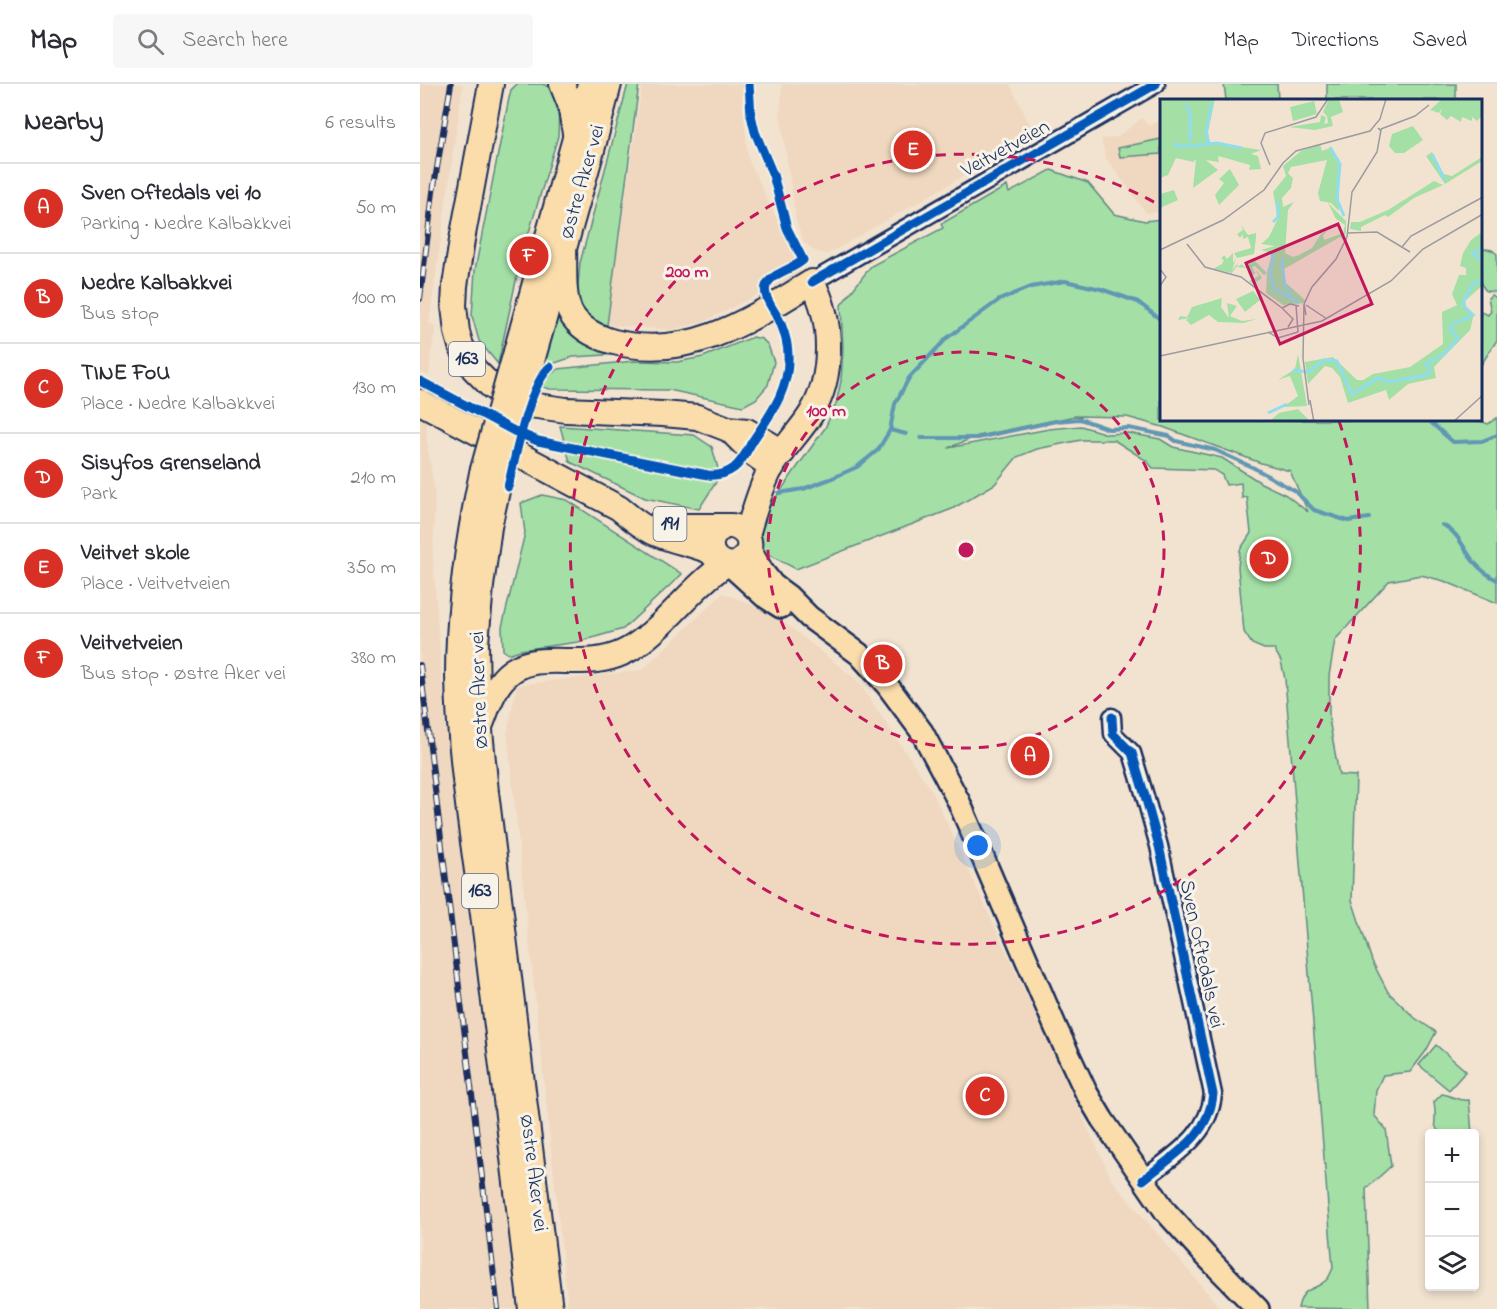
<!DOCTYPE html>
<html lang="en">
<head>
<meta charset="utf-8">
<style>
  body { margin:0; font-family:"Indie Flower",sans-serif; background:#f7f7f7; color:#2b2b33 }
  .controls { position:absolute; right:18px; bottom:18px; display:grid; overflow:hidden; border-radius:6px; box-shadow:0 3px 9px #0003 }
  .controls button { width:54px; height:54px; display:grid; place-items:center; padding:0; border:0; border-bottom:2px solid #e1e1e2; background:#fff; color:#2b2b33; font:30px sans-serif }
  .you { position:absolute; left:558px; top:762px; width:21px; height:21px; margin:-15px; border:4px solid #fff; border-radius:50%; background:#1a73e8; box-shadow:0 0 0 9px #1a73e833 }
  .badge { display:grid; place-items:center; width:39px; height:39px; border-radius:50%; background:#d93025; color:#fff; font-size:20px; font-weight:700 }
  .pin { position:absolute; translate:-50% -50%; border:3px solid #fff; box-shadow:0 2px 6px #0006 }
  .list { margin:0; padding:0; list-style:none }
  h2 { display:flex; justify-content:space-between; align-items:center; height:78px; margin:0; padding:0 24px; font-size:26px }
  h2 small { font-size:20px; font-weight:400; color:#7c7c81 }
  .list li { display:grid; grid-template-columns:39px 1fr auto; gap:18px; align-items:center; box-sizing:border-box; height:90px; padding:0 24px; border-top:2px solid #e1e1e2 }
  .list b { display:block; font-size:22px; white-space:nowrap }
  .list p { margin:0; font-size:20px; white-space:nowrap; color:#7c7c81 }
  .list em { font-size:20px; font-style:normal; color:#7c7c81 }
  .icon { flex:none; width:33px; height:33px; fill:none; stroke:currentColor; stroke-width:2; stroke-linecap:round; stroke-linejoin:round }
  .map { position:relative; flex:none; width:1077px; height:1225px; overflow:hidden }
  header { display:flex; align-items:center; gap:36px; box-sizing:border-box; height:84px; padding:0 30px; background:#fff; border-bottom:2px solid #e1e1e2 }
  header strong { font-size:28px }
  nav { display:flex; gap:33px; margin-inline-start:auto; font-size:21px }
  .search { width:420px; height:54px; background:#f7f7f7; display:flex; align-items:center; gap:15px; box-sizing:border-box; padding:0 21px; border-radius:6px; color:#7c7c81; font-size:22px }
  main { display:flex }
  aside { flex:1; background:#fff }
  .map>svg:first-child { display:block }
</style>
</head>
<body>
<header>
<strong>Map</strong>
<div class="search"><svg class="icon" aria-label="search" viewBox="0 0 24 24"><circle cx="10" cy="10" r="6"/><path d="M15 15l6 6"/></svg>Search here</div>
<nav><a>Map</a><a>Directions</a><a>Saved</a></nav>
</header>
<main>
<aside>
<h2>Nearby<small>6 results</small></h2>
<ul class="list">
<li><span class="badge">A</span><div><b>Sven Oftedals vei 10</b><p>Parking · Nedre Kalbakkvei</p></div><em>50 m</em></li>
<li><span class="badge">B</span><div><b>Nedre Kalbakkvei</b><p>Bus stop</p></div><em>100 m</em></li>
<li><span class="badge">C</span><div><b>TINE FoU</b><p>Place · Nedre Kalbakkvei</p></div><em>130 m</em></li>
<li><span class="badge">D</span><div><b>Sisyfos Grenseland</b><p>Park</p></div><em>210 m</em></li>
<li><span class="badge">E</span><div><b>Veitvet skole</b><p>Place · Veitvetveien</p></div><em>350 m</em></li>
<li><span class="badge">F</span><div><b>Veitvetveien</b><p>Bus stop · Østre Aker vei</p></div><em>380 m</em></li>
</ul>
</aside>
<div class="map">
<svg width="1077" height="1225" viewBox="0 0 1077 1225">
  <rect width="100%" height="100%" fill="#f2e3d0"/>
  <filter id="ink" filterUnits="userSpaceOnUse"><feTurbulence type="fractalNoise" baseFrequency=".0167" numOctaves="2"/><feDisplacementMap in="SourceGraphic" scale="12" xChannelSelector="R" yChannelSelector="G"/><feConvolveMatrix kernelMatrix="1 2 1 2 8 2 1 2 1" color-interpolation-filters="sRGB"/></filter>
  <g filter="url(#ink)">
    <g fill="#efd8bf">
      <polygon points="0,0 43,0 9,239 16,243 11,269 9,292 0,288"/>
      <polygon points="222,0 323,0 322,14 328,74 382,189 283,238 251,246 187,241"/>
      <polygon points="362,0 590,0 615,51 408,170 394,167 383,157 376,136 360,30"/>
      <polygon points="722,34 728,42 741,37 741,128 726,129 686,74 681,55 697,53"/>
      <polygon points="0,332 7,336 7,357 15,411 13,472 25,641 98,1225 0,1225"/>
      <polygon points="303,509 354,530 437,596 512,707 692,1096 801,1225 148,1225 87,649 97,601 222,586"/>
    </g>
    <g fill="#a4e0a6" stroke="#608882" stroke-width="1.5" fill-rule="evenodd">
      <path d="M97,0C105,0 115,0 122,0C141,5 139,36 138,52L100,178L78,280L59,257L52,232L55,186L88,19L91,6Z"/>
      <polygon points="208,0 219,0 187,241 173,238 163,229 157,212 160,179"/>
      <polygon points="804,0 857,0 858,16 806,16"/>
      <rect x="907" y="0" width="129" height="16"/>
      <polygon points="741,55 741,70 700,73 698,64"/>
      <path d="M631,86L668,99L694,130L725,137L741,135V336H1057L1068,340L1077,334V519L1024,497L1001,491L969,497L915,556L909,592V635L919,691L936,692L932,816L952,877L968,908L995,934L1016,948L1006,967L990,988L963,991L956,1006L954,1031L966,1045L971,1082L946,1105L950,1225L878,1224C884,1200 892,1209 905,1197C909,1195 911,1188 913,1184L865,595L861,577L854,565H844L832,560L824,548L818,483L820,466L831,449L827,413L822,414L821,399L806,401L802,391L794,386L733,384L727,377L694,356H661L617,365L597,373L575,400L532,425L376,485L340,466L339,437L405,344L416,320L421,297L423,265L421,221L451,182L523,144L521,140L587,102L589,109ZM655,332L707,333L743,343L841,379L870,387L888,428L866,411L841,399L802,374L753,363L740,355L708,349L687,350L661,342L629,345L528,364L558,352Z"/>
      <polygon points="1066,165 1072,166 1077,170 1077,208 1066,207 1061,200 1061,166"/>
      <polygon points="141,206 201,270 153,273 123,283 120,281"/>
      <polygon points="1071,211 1077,214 1077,256 1061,281 1061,227 1068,231 1071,227 1068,214"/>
      <polygon points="333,253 342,255 348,261 354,278 348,301 336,315 323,322 249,306 130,305 123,303 125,295 138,285 214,277 257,278 283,273"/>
      <polygon points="140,342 274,351 292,363 300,392 279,425 225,414 150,378"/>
      <polygon points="122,411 147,416 262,490 203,545 158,558 100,566 88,570 83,566 82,543 105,449 101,419"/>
      <polygon points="1016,961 1046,987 1029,1006 999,981"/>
      <path d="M1022,1010C1033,1011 1036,1018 1049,1016L1052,1049H1019C1012,1037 1016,1037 1015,1027C1015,1024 1014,1021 1014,1018Z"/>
    </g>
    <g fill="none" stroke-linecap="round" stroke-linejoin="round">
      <g stroke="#6197b4" stroke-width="4">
        <polyline points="1008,336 1033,358 1062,357 1077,351"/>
        <polyline points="470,346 486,350"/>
        <polyline points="501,354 558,354 636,337 660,335 689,345 708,344 729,348 749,352 756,357 795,366 834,384 875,407 894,426 928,437 949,434"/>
        <polyline points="359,409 383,405 410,395 437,383 458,366 470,346 475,320 489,294 527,254 579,216 611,203 645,197 681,205 718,218 741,236"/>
        <path d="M1022,441C1038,447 1044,466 1054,478C1060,485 1069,492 1077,496"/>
      </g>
      <defs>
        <g id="minor">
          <polyline points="392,198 736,0"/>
          <path d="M692,633L693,650L712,669L725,712L739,762L793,1010C789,1053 753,1071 723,1096"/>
        </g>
        <g id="major">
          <polyline points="329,464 342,487 353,501 368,512 389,533 439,570 467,601 502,648 539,718 636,944 666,1008 682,1035 746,1128 785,1171 838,1225"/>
          <polyline points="310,481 344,512 361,523"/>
        </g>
        <g id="highway">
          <polyline points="71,0 42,156 35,202 34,222 37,248 41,262 54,285 71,302 83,310 110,321 146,326 243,330 277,333 308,345 327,347 363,368"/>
          <polyline points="142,0 150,20 155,49"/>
          <path d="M144,164C145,184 142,210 150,228C159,245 176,253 194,258C270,277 330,236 392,198C413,235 414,293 391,330C379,349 361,366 350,386C340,405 333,430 327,451"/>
          <polyline points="96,268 170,0"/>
          <polyline points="112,277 172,66 189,0"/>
          <path d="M0,318L199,424C210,433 220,442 233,448C252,457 273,460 292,468"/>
          <polyline points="310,346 335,371 352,383"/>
          <path d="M62,389C48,456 38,522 38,591C39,681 56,772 67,861C82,982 97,1104 111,1225"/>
          <polyline points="79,398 69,443 61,502 56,559 57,615 66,708 130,1225"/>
          <path d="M241,438L264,442H312C320,444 327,449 329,457C330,462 329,467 326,471C310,497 271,464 303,443"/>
          <path d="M61,640C67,625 72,607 83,595C104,571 133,578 161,577C179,577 198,573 213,563C248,540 271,503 306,480"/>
        </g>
      </defs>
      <use href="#minor" stroke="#1b2f5e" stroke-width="21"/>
      <use href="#major" stroke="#1b2f5e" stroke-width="26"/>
      <use href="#highway" stroke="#1b2f5e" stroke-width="28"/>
      <use href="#minor" stroke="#f7f3e8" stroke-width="16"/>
      <use href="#major" stroke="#faddab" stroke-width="21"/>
      <use href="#highway" stroke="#faddab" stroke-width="24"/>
      <defs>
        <g id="rail">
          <polyline points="0,215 13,108 31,0"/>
          <polyline points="0,581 78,1225"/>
        </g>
      </defs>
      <use href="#rail" stroke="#1b2f5e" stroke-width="6"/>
      <use href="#rail" stroke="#f7f3e8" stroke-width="4" stroke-dasharray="11" stroke-linecap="butt"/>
      <defs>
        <g id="highway-bridge">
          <polyline points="62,389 96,268"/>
          <polyline points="79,398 112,277"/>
        </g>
      </defs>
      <use href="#highway-bridge" stroke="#1b2f5e" stroke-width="28" stroke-linecap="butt"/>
      <use href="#highway-bridge" stroke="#faddab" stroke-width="24"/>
      <defs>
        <g id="cycleway">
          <polyline points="392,198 736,0"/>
          <path d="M0,297L94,347L118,357L288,391C298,392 306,390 314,384C322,378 327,367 332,358C350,331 370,305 368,271C368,260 365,250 361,240C357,229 342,214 346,202C351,189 374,185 383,176L367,144L353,91L335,48L331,31L329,0"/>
          <path d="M88,403C95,375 109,300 130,283"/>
          <path d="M692,633L693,650L712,669L725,712L739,762L793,1010C789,1053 753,1071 723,1096"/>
        </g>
      </defs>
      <use href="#cycleway" stroke="#f7f3e8" stroke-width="13"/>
      <use href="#cycleway" stroke="#0057b8" stroke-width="9"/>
    </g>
  </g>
  <g fill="none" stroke="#c2185b" stroke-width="3" stroke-dasharray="10 8">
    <circle cx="546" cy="466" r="198"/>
    <path d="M919 337A395 395 0 1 1 741 122"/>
  </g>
  <g text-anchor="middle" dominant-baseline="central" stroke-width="6" stroke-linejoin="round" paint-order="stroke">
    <g fill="#f7f3e8" stroke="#5d6a87" stroke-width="1.5">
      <rect x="29" y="258" width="36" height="34" rx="4.5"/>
      <rect x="233.5" y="423" width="33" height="34" rx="4.5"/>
      <rect x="42" y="790" width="36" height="34" rx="4.5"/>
    </g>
    <g font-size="20" font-weight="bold" fill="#1b2f5e">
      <text x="47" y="275">163</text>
      <text x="250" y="440">191</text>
      <text x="60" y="807">163</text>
    </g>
    <g font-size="21" fill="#1b2f5e" stroke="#f7f3e8">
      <text transform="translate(586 65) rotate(-29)">Veitvetveien</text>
      <text transform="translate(163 98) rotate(-74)">Østre Aker vei</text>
      <text transform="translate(60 606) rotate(-92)">Østre Aker vei</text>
      <text transform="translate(781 870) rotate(78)">Sven Oftedals vei</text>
      <text transform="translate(113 1089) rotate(83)">Østre Aker vei</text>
    </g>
  </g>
  <g transform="translate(740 15)">
    <rect width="322" height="322" fill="#f2e3d0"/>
    <path d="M0,0H55L48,33L50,43L101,51L91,55L98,57L101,70L89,71L90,66L58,57L59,63L46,61L58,71L33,89L36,60L33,63L16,59L8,76L0,79ZM169,0H179L183,13L171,18L173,27L155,31L129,28L160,23L161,16L166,18L164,25L168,24L167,17L163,13ZM282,0H322V17L317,22L312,18V22L302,18L301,23L291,17L287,21L280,15L282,9L279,14L270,11ZM154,2L157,15L133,22L130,8ZM253,27L263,41L244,54H235L229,47L232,35ZM160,45L162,52L170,49L179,60V112L171,104L160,102L158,94L167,61L131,68L128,74L133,79L131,89L122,99L123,108L134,103L128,111L125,154L133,158L139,156L152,149L161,135L168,131L163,136L164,141L183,134L185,126L176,120L168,104L186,122V133L184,140L180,138L124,170L126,184L145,201L144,204L123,206L106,194L107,174L104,176L95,167L92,168L95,174L97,172L102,179L93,185L89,182L99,177L97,173L90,177L87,169L76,168L72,174L53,170L62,165L64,161L61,160L64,156L67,160L73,154V164L76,160L72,171L78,164L77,168L82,165L84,168L95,162L107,174L112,154L101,151L115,147L101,145L109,138L118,119L113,93L126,77L123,67L141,52ZM272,53L280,74L292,77L322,58V62L285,85L266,57ZM70,70L79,86L59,106L55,96L64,84L59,80ZM274,82L283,86L254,99L228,118L225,116L201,128V132L190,130L191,123H200L228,111ZM14,91L18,101L0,109V95ZM81,126L88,136L96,134V139L94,155L77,159L74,154L91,149L88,138L83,140V135L80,139L77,135L83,131ZM322,133V187L305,202L307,211L314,215L310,231L274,268L276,279L248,285L229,301L226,291L188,304L180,278L172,269L165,267L148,285L145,263L173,258L197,281H203L213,275L250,268L283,245L282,213L297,206L292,195L299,176H306V169L300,167L303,154L311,141ZM93,192L100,201L85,213L76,200ZM62,199L61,208L69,219L67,204L77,207L70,217L82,222L97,220L83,224L58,223L49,216L31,226L26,221L29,219L24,220L18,221L20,217L27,218L32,208ZM138,255L147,307L123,308L138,297L130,277L118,281L135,270ZM138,310L151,323H109L119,314Z" fill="#a4e0a6"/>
    <path fill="none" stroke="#8fddee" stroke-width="3" d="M26,5L30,14V42M13,44L20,48L57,44L82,49M49,44L46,35L52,4M170,48L180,65L177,100L184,117M272,55L285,81M113,123L118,118L117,102M323,149L313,155L323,162M112,152L113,165L109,171L114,190L139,204M122,159L124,184L131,196M133,271L148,273L164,261L177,262L192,295L218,279L229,283L266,276L270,272L266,265L284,255L298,239L290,231L293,225L313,216L304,207V201L313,185L323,182M108,314L127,305"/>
    <path fill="none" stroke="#9c9ba2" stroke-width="1.5" d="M221,30L255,17L269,6M110,66L101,44L105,34L156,18L168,0M188,134L217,133L250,153M187,138L192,93L217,53L221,31L218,29L221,32M27,145L45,168L81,178L122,209M242,148L251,137L323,98M0,151L63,121L104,91L123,64L136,52L210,32L220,20L226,0M0,170L6,178L0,187M144,205L152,188L176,160L187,138M146,206L167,220M146,216L144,205L143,259L149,306M128,228L133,220L122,209L130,205L139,207M108,233L118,239L138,233L136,206M0,257L162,222L231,182L263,150L323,115M150,301L154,323M293,323L323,296"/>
    <path fill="#c2185b" fill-opacity="0.15" stroke="#c2185b" stroke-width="3" d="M178,125L212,205L120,245L86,164Z"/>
    <rect width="322" height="322" fill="none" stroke="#1b2f5e" stroke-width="3"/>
  </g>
  <circle cx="546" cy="466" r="9" fill="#c2185b" stroke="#f7f3e8" stroke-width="3"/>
  <g font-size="18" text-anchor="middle" font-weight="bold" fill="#c2185b" stroke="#f7f3e8" stroke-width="6" stroke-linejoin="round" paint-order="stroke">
    <text x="267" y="193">200 m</text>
    <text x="406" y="332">100 m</text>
  </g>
</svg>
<div class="controls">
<button>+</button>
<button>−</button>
<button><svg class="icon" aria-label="layers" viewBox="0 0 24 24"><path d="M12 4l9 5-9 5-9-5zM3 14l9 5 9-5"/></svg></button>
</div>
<div class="you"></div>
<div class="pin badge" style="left:610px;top:672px">A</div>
<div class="pin badge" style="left:463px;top:580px">B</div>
<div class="pin badge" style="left:565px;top:1012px">C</div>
<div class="pin badge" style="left:849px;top:475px">D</div>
<div class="pin badge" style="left:493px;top:66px">E</div>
<div class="pin badge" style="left:109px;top:172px">F</div>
</div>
</main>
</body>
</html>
